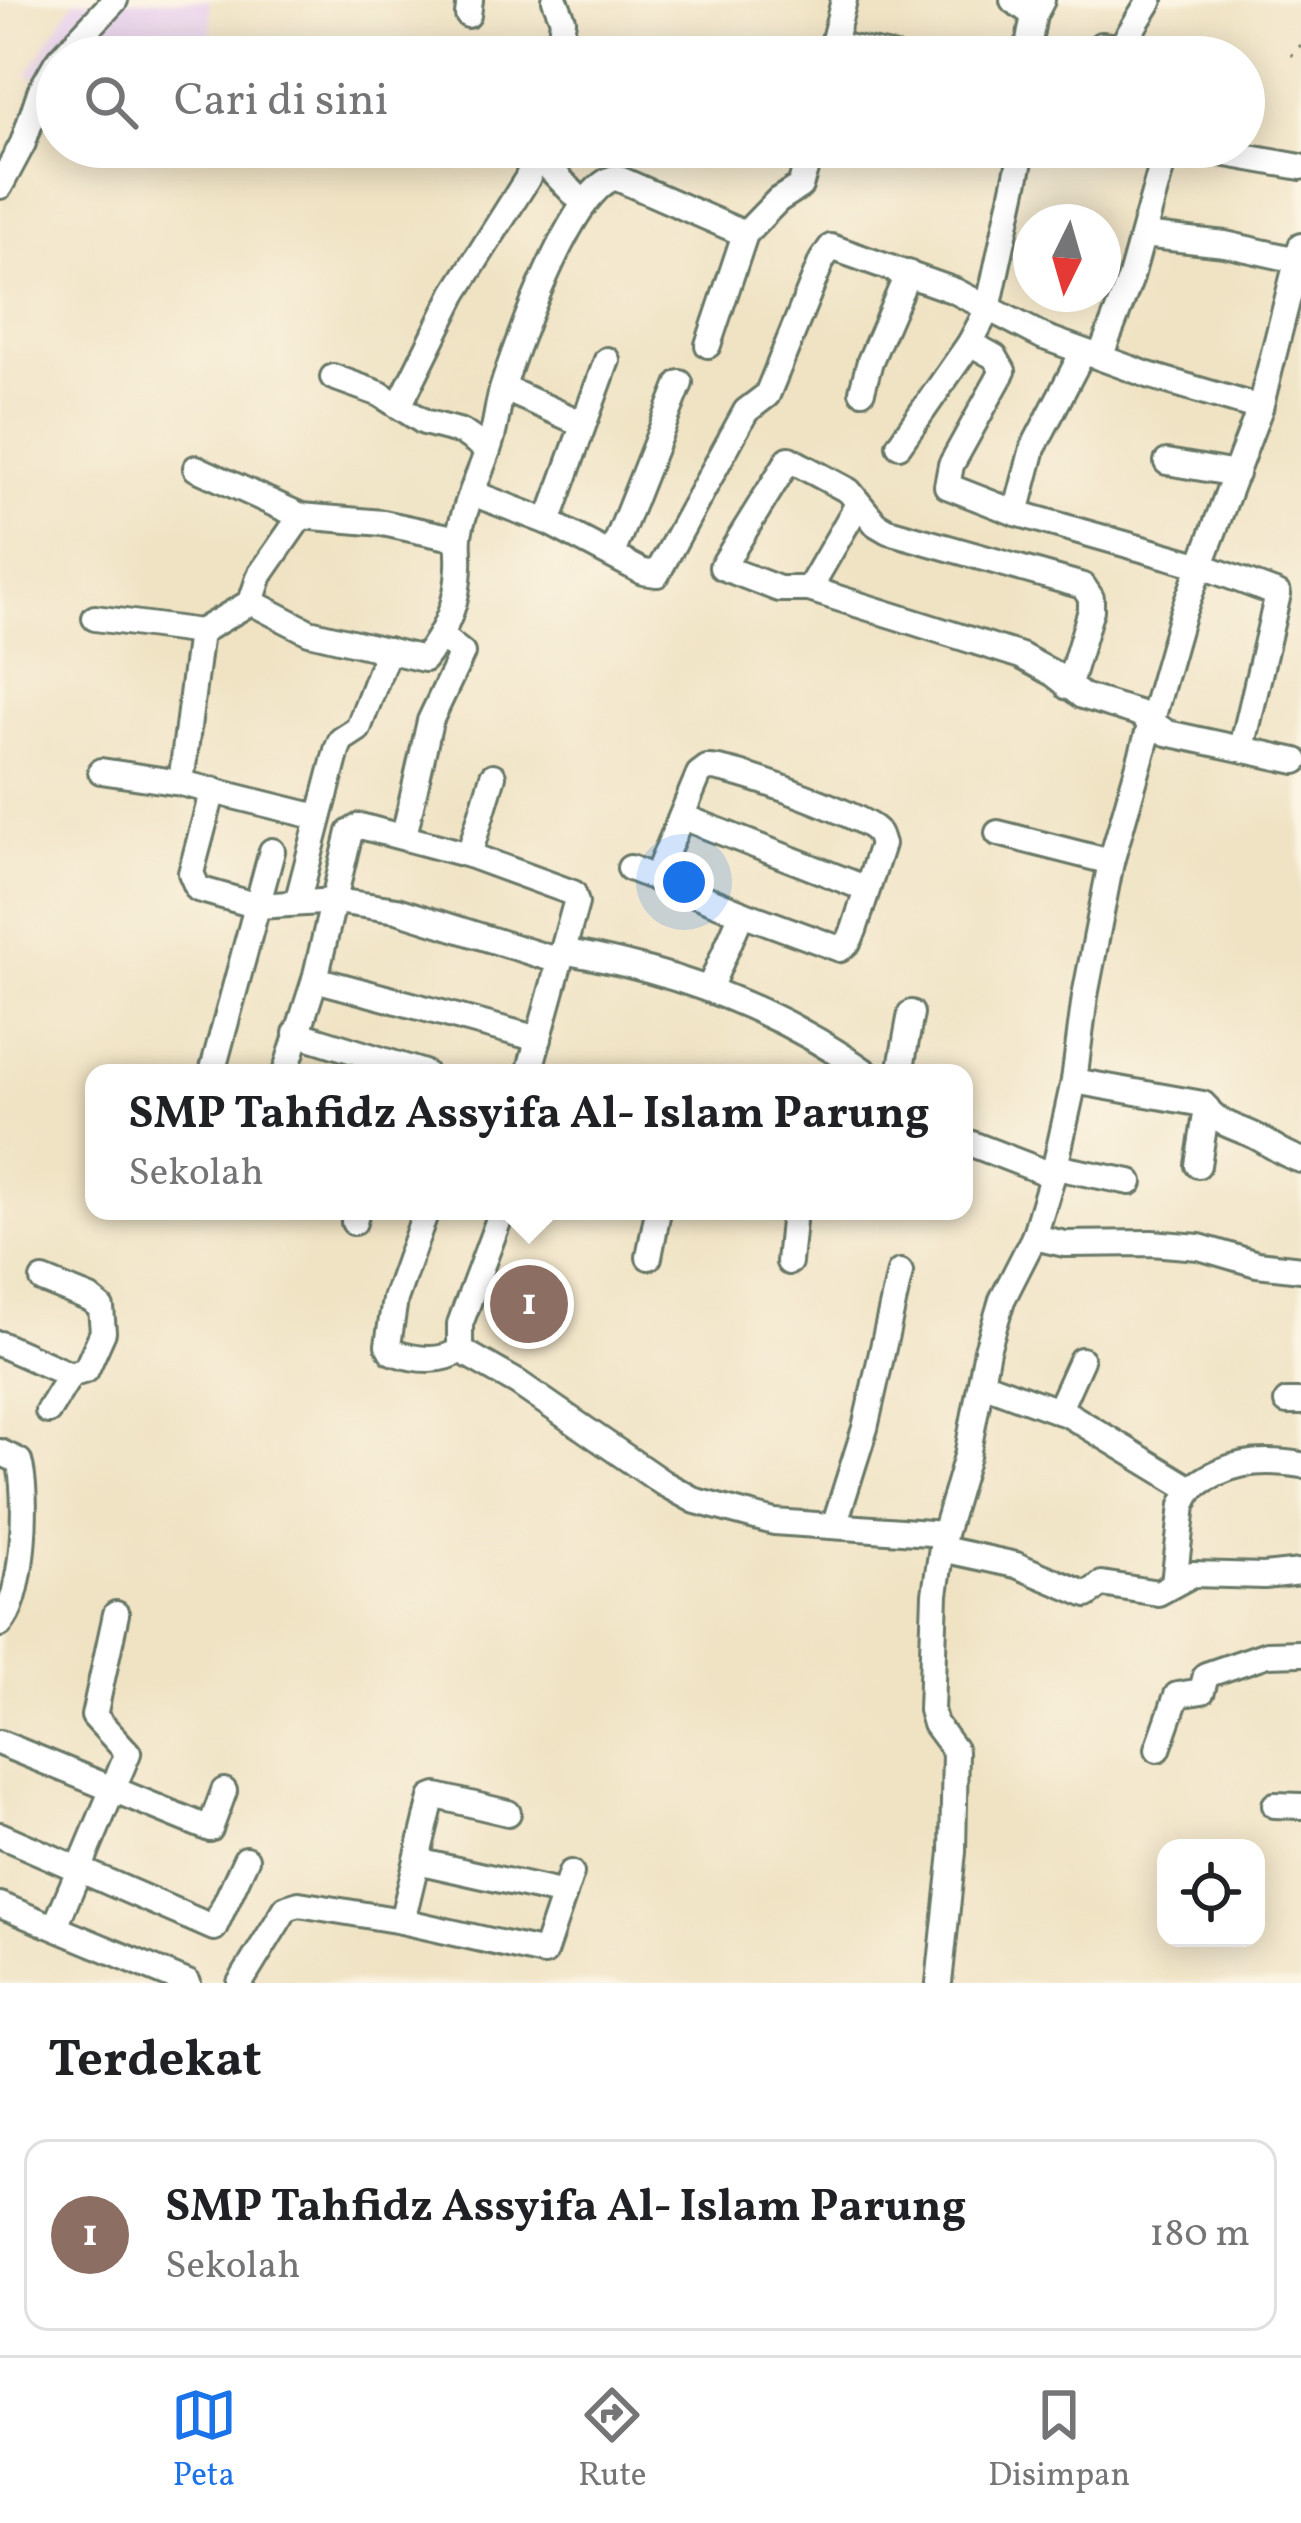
<!DOCTYPE html>
<html lang="id">
<head>
<meta charset="utf-8">
<style>
  body { margin:0; font-family:Vollkorn,serif; background:#f2f2f2; color:#202124 }
  .controls { position:absolute; right:36px; bottom:36px; display:grid; overflow:hidden; border-radius:24px; box-shadow:0 6px 30px #0003 }
  .controls button { width:108px; height:108px; display:grid; place-items:center; padding:0; border:0; border-bottom:3px solid #e0e0e0; background:#fff; color:#202124; font:60px sans-serif }
  .compass { position:absolute; left:1013px; top:204px; width:108px; height:108px; border-radius:50%; background:#fff; box-shadow:0 6px 30px #0003; rotate:185deg }
  .you { position:absolute; left:684px; top:882px; width:42px; height:42px; margin:-30px; border:9px solid #fff; border-radius:50%; background:#1a73e8; box-shadow:0 0 0 18px #1a73e833 }
  .badge { display:grid; place-items:center; width:78px; height:78px; border-radius:50%; background:#1a73e8; color:#fff; font-size:39px; font-weight:700 }
  .pin { position:absolute; translate:-50% -50%; border:6px solid #fff; box-shadow:0 3px 12px #0006 }
  .popup { position:absolute; left:85px; top:1064px; width:888px; height:156px; box-sizing:border-box; display:grid; place-content:center; border-radius:24px; background:#fff; filter:drop-shadow(0 3px 9px #0005); font-size:39px; white-space:nowrap; color:#757577 }
  .popup b { font-size:45px; color:#202124 }
  .popup::after { content:''; position:absolute; left:50%; top:100%; margin-left:-24px; border:24px solid transparent; border-top-color:#fff }
  .list { margin:0; padding:0; list-style:none }
  h2 { display:flex; justify-content:space-between; align-items:center; height:156px; margin:0; padding:0 48px; font-size:51px }
  h2 small { font-size:39px; font-weight:400; color:#757577 }
  .list li { display:grid; grid-template-columns:78px 1fr auto; gap:36px; align-items:center; box-sizing:border-box; height:192px; margin:0 24px 24px; padding:0 24px; border:3px solid #e0e0e0; border-radius:24px }
  .list b { display:block; font-size:45px; white-space:nowrap }
  .list p { margin:0; font-size:39px; white-space:nowrap; color:#757577 }
  .list em { font-size:39px; font-style:normal; color:#757577 }
  .icon { flex:none; width:66px; height:66px; fill:none; stroke:currentColor; stroke-width:2; stroke-linecap:round; stroke-linejoin:round }
  .map { position:relative; flex:none; width:1301px; height:1983px; overflow:hidden }
  .search { position:absolute; background:#fff; box-shadow:0 6px 30px #0003; left:36px; right:36px; top:36px; height:132px; display:flex; align-items:center; gap:30px; box-sizing:border-box; padding:0 42px; border-radius:66px; color:#757577; font-size:45px }
  .sheet { height:372px; background:#fff }
  nav { display:flex; justify-content:space-around; align-items:center; box-sizing:border-box; height:168px; border-top:3px solid #e0e0e0; background:#fff; font-size:33px; color:#757577 }
  nav a { display:grid; justify-items:center; gap:6px }
  nav .on { color:#1a73e8 }
  .map>svg:first-child { display:block }
</style>
</head>
<body>
<div class="map">
<svg width="1301" height="1983" viewBox="0 0 1301 1983">
  <rect width="100%" height="100%" fill="#fcf5e5"/>
  <filter id="ink" filterUnits="userSpaceOnUse"><feTurbulence type="fractalNoise" baseFrequency=".00833" numOctaves="2"/><feDisplacementMap in="SourceGraphic" scale="24" xChannelSelector="R" yChannelSelector="G"/><feConvolveMatrix kernelMatrix="1 2 1 2 8 2 1 2 1" color-interpolation-filters="sRGB"/></filter>
  <filter id="wash" filterUnits="userSpaceOnUse"><feTurbulence type="fractalNoise" baseFrequency=".004" numOctaves="4" result="noise"/><feDisplacementMap in="SourceGraphic" scale="48" xChannelSelector="R" yChannelSelector="G"/><feGaussianBlur stdDeviation="2.7" result="paint"/><feColorMatrix in="noise" values="0 0 0 0 0 0 0 0 0 0 0 0 0 0 0 0 0 1.4 0 .05"/><feComposite in="paint" operator="in"/></filter>
  <g filter="url(#wash)">
    <rect width="100%" height="100%" fill="#f0e3c4"/>
    <polygon fill="#e9d2ee" points="75,0 209,0 213,47 220,57 176,57 108,34 89,57 57,57 57,91 27,74"/>
  </g>
  <g filter="url(#ink)">
    <g fill="none" stroke-linecap="round" stroke-linejoin="round">
      <defs>
        <g id="minor">
          <polyline points="555,0 563,20 558,57"/>
          <polyline points="1013,0 1034,15"/>
          <polyline points="468,15 470,0"/>
          <polyline points="832,44 895,57"/>
          <polyline points="830,56 844,0"/>
          <polyline points="62,57 115,0"/>
          <polyline points="1026,57 1034,15 1042,0"/>
          <polyline points="1088,57 1101,45 1121,47 1150,0"/>
          <polyline points="1187,147 1301,167"/>
          <polyline points="531,149 584,204"/>
          <polyline points="0,186 23,143 40,92 57,62"/>
          <polyline points="1143,235 1225,244 1297,260"/>
          <polyline points="970,343 995,357 1003,371 951,465 947,486 1016,513 1202,566 1278,594 1242,748"/>
          <polyline points="708,345 745,234 778,200 800,186 812,147"/>
          <polyline points="1100,357 1130,280 1167,147"/>
          <polyline points="333,377 380,394 424,422 462,432 488,450"/>
          <polyline points="503,388 583,424"/>
          <polyline points="862,391 870,361 908,273"/>
          <polyline points="399,406 455,293 527,179 540,147"/>
          <polyline points="899,445 970,343 988,309 1023,147"/>
          <polyline points="1167,462 1236,474"/>
          <path d="M196,468L301,516L260,575L251,602L309,632L424,659C446,632 458,602 459,567C460,555 457,542 460,530C466,501 481,472 490,444C496,426 497,408 502,390C514,350 575,179 617,178L745,234"/>
          <polyline points="472,493 548,522 643,572 657,574 746,411 767,395 822,260 831,247 955,291 1044,337 1148,375 1260,408"/>
          <polyline points="1016,513 1033,448 1083,352"/>
          <polyline points="301,516 383,523 458,539"/>
          <polyline points="548,522 607,360"/>
          <polyline points="612,554 680,383"/>
          <polyline points="809,589 858,504"/>
          <polyline points="95,618 200,632"/>
          <polyline points="1068,687 1091,610 1091,598 1083,586 888,531 876,524 849,491 789,459 722,567 779,589 809,589 1021,656 1054,674 1082,696 1138,713 1167,733 1296,761"/>
          <polyline points="101,771 181,783 318,817"/>
          <polyline points="181,783 200,632 251,602"/>
          <polyline points="213,790 191,873 198,889 258,906 336,901 397,910 559,961"/>
          <polyline points="683,817 867,889"/>
          <polyline points="998,833 1111,862"/>
          <polyline points="404,836 430,721 462,653 440,636"/>
          <polyline points="469,855 493,776"/>
          <polyline points="630,868 742,913 709,989"/>
          <path d="M656,877L699,774L707,768C731,766 851,812 873,828C880,833 879,836 882,844L854,930L849,941L840,949L742,913"/>
          <polyline points="297,903 337,750 341,740 358,729 388,650"/>
          <path d="M562,951C673,970 775,1007 867,1073"/>
          <polyline points="315,979 539,1039"/>
          <polyline points="296,1033 424,1073"/>
          <polyline points="212,1073 272,851"/>
          <polyline points="285,1073 315,979 350,832 360,826 469,855 573,893 576,903 529,1073"/>
          <polyline points="900,1073 911,1013"/>
          <path d="M1074,1081L1203,1104C1218,1125 1232,1125 1255,1136C1271,1144 1282,1154 1301,1160"/>
          <polyline points="964,1141 1052,1175"/>
          <polyline points="1198,1165 1207,1108"/>
          <polyline points="1055,1167 1130,1182"/>
          <path d="M426,1211L395,1299L388,1345L392,1352C413,1359 441,1364 460,1350"/>
          <polyline points="354,1222 357,1211"/>
          <polyline points="1034,1237 1065,1244 1151,1243 1199,1247 1257,1264 1301,1269"/>
          <polyline points="649,1257 658,1211"/>
          <polyline points="789,1262 794,1211"/>
          <polyline points="0,1344 70,1375 86,1370 103,1332 101,1308 90,1299 43,1280"/>
          <polyline points="460,1350 518,1383 663,1483 696,1501 774,1522 944,1534"/>
          <polyline points="460,1350 460,1324 502,1211"/>
          <polyline points="982,1383 1069,1415 1191,1489 1183,1505 1174,1583"/>
          <polyline points="1287,1402 1301,1402"/>
          <polyline points="48,1411 70,1375"/>
          <polyline points="1058,1411 1081,1360"/>
          <path d="M0,1452L19,1461C29,1494 24,1599 0,1624"/>
          <path d="M1191,1489C1226,1462 1258,1458 1301,1465"/>
          <polyline points="834,1526 865,1428 900,1272"/>
          <polyline points="942,1549 1016,1565 1087,1595 1102,1584 1158,1593 1193,1574 1264,1576 1301,1572"/>
          <polyline points="0,1743 210,1829 224,1791"/>
          <polyline points="1158,1749 1177,1695 1202,1691 1206,1675 1267,1654 1301,1653"/>
          <polyline points="1275,1805 1301,1806"/>
          <polyline points="0,1835 214,1928 246,1859"/>
          <polyline points="417,1861 564,1894"/>
          <polyline points="0,1905 188,1983"/>
          <polyline points="402,1921 432,1798 437,1796 508,1813"/>
          <polyline points="55,1927 128,1753 94,1716 116,1614"/>
          <polyline points="240,1983 286,1908 299,1904 402,1921 544,1953 571,1873"/>
          <polyline points="939,1983 953,1852 955,1751 935,1724 931,1710 935,1594 944,1534 967,1456 987,1350 1002,1300 1034,1237 1055,1167 1074,1081 1085,996 1111,862 1182,615 1260,408 1301,246"/>
        </g>
      </defs>
      <use href="#minor" stroke="#687766" stroke-width="30"/>
      <polyline stroke="#687766" stroke-width="3" stroke-dasharray="3 9" stroke-linecap="butt" points="1291,56 1301,45"/>
      <use href="#minor" stroke="#fff" stroke-width="24"/>
    </g>
  </g>
</svg>
<div class="controls">
<button><svg class="icon" aria-label="locate" viewBox="0 0 24 24"><circle cx="12" cy="12" r="6"/><path d="M12 2v4M12 18v4M2 12h4M18 12h4"/></svg></button>
</div>
<svg class="compass" viewBox="-18 -18 36 36"><path d="M0-13l5 13h-10z" fill="#e53935"/><path d="M0 13l5-13h-10z" fill="#757577"/></svg>
<div class="you"></div>
<div class="pin badge" style="left:529px;top:1304px;background:#8d6e63">1</div>
<div class="popup"><b>SMP Tahfidz Assyifa Al- Islam Parung</b>Sekolah</div>
<div class="search"><svg class="icon" aria-label="search" viewBox="0 0 24 24"><circle cx="10" cy="10" r="6"/><path d="M15 15l6 6"/></svg>Cari di sini</div>
</div>
<section class="sheet">
<h2>Terdekat<small></small></h2>
<ul class="list">
<li><span class="badge" style="background:#8d6e63">1</span><div><b>SMP Tahfidz Assyifa Al- Islam Parung</b><p>Sekolah</p></div><em>180 m</em></li>
</ul>
</section>
<nav>
<a class="on"><svg class="icon" aria-label="map" viewBox="0 0 24 24"><path d="M3 6l6-2 6 2 6-2v14l-6 2-6-2-6 2zM9 4v14M15 6v14"/></svg>Peta</a>
<a><svg class="icon" aria-label="directions" viewBox="0 0 24 24"><path d="M12 3l9 9-9 9-9-9zM9 14v-3h6M13 9l2 2-2 2"/></svg>Rute</a>
<a><svg class="icon" aria-label="saved" viewBox="0 0 24 24"><path d="M7 4h10v16l-5-4-5 4z"/></svg>Disimpan</a>
</nav>
</body>
</html>
